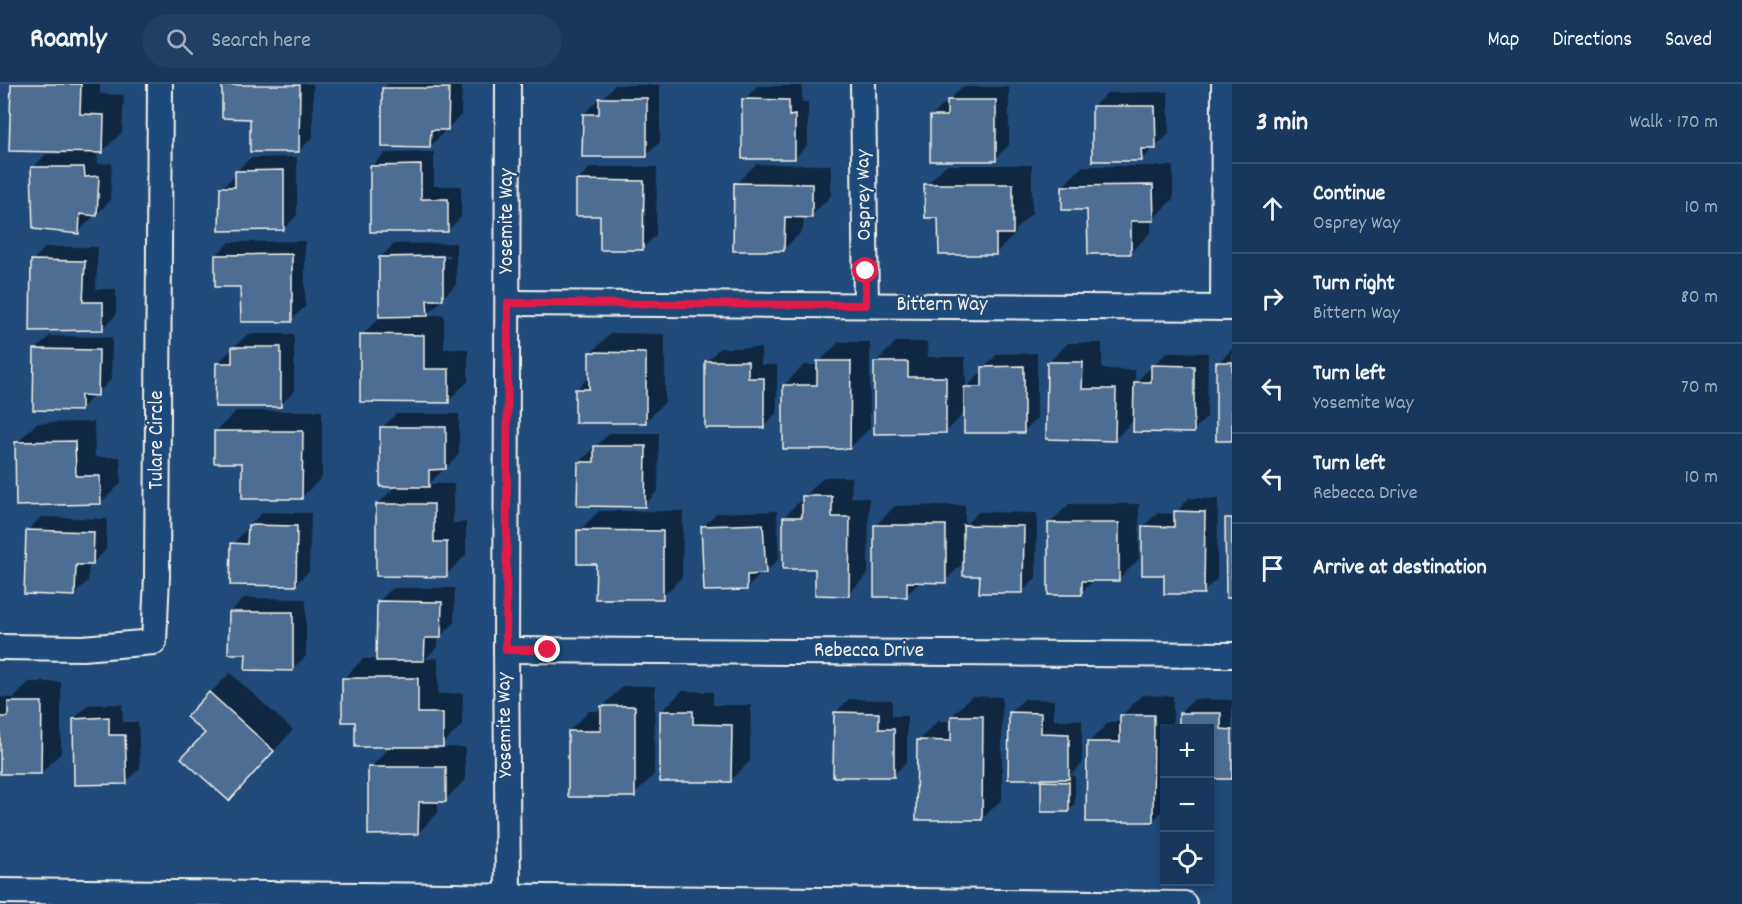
<!DOCTYPE html>
<html lang="en">
<head>
<meta charset="utf-8">
<style>
  body { margin:0; font-family:Dekko,sans-serif; background:#203f62; color:#f1f3f6 }
  .controls { position:absolute; right:18px; bottom:18px; display:grid; overflow:hidden; border-radius:0px; box-shadow:0 3px 9px #0003 }
  .controls button { width:54px; height:54px; display:grid; place-items:center; padding:0; border:0; border-bottom:2px solid #365272; background:#17385c; color:#f1f3f6; font:30px sans-serif }
  .stop { position:absolute; width:18px; height:18px; margin:-14px; border:4px solid #e11d48; border-radius:50%; background:#fff }
  .stop.end { background:#e11d48; border-color:#fff; box-shadow:0 2px 6px #0008 }
  .list { margin:0; padding:0; list-style:none }
  h2 { display:flex; justify-content:space-between; align-items:center; height:78px; margin:0; padding:0 24px; font-size:26px }
  h2 small { font-size:20px; font-weight:400; color:#9eacbb }
  .list li { display:grid; grid-template-columns:39px 1fr auto; gap:18px; align-items:center; box-sizing:border-box; height:90px; padding:0 24px; border-top:2px solid #365272 }
  .list b { display:block; font-size:22px; white-space:nowrap }
  .list p { margin:0; font-size:20px; white-space:nowrap; color:#9eacbb }
  .list em { font-size:20px; font-style:normal; color:#9eacbb }
  .icon { flex:none; width:33px; height:33px; fill:none; stroke:currentColor; stroke-width:2; stroke-linecap:round; stroke-linejoin:round }
  .map { position:relative; flex:none; width:1232px; height:820px; overflow:hidden }
  header { display:flex; align-items:center; gap:36px; box-sizing:border-box; height:84px; padding:0 30px; background:#17385c; border-bottom:2px solid #365272 }
  header strong { font-size:28px }
  nav { display:flex; gap:33px; margin-inline-start:auto; font-size:21px }
  .search { width:420px; height:54px; background:#203f62; display:flex; align-items:center; gap:15px; box-sizing:border-box; padding:0 21px; border-radius:33px; color:#9eacbb; font-size:22px }
  main { display:flex }
  aside { flex:1; background:#17385c }
  .map>svg:first-child { display:block }
</style>
</head>
<body>
<header>
<strong>Roamly</strong>
<div class="search"><svg class="icon" aria-label="search" viewBox="0 0 24 24"><circle cx="10" cy="10" r="6"/><path d="M15 15l6 6"/></svg>Search here</div>
<nav><a>Map</a><a>Directions</a><a>Saved</a></nav>
</header>
<main>
<div class="map">
<svg width="1232" height="820" viewBox="0 0 1232 820">
  <rect width="100%" height="100%" fill="#1f4a7a"/>
  <filter id="ink" filterUnits="userSpaceOnUse"><feTurbulence type="fractalNoise" baseFrequency=".0167" numOctaves="2"/><feDisplacementMap in="SourceGraphic" scale="12" xChannelSelector="R" yChannelSelector="G"/><feConvolveMatrix kernelMatrix="1 2 1 2 8 2 1 2 1" color-interpolation-filters="sRGB"/></filter>
  <g filter="url(#ink)">
    <g fill="#0007" fill-rule="evenodd">
      <polygon points="13,0 100,0 100,10 124,11 122,48 102,68 97,68 98,80 112,79 110,117 97,130 92,130 92,134 78,148 33,84 46,70 69,70 69,67"/>
      <polygon points="225,0 313,0 313,53 299,67 252,33 223,1"/>
      <polygon points="388,0 462,0 461,31 447,45 444,45 444,48 430,62 383,4"/>
      <polygon points="615,1 660,1 660,58 646,72 584,30 598,16 601,16"/>
      <polygon points="757,2 802,2 802,18 808,18 808,60 795,74 744,16"/>
      <polygon points="962,3 1009,3 1009,61 995,75 931,33 945,19 948,19 948,17"/>
      <polygon points="1168,8 1169,50 1141,76 1093,23 1107,9"/>
      <polygon points="434,68 434,102 461,102 461,133 448,146 372,82 385,69"/>
      <polygon points="297,73 297,131 284,145 221,104 237,90 237,87 250,74"/>
      <polygon points="756,80 831,81 831,112 811,132 804,132 803,146 783,166 736,100"/>
      <polygon points="946,81 1032,81 1032,129 1016,145 1016,149 996,169 940,132 926,101"/>
      <polygon points="1083,82 1173,82 1173,115 1153,135 1151,135 1151,148 1131,168 1089,124 1063,102"/>
      <polygon points="591,83 657,83 656,151 642,165 601,131 577,97"/>
      <polygon points="305,157 305,223 291,236 242,202 216,171 230,158"/>
      <path d="M456,159V201L441,215V217L427,231H444V265H468V297L448,317L362,251L381,232L380,174L394,160ZM392,171H450V174H392Z"/>
      <polygon points="46,163 98,163 96,205 116,205 116,231 102,245 32,177"/>
      <polygon points="611,249 665,250 665,318 645,338 576,306 590,292 591,269"/>
      <polygon points="248,250 294,250 294,308 280,321 217,280 231,266 234,266 234,263"/>
      <polygon points="50,252 112,253 111,296 80,325 36,265"/>
      <polygon points="839,258 870,258 870,344 850,364 784,301 804,281 819,281 819,278"/>
      <polygon points="896,258 927,258 928,273 965,273 966,304 979,290 984,290 984,283 998,270 1037,269 1037,334 1023,348 965,328 946,348 876,278"/>
      <polygon points="1068,259 1102,259 1102,285 1135,286 1135,299 1149,285 1153,285 1153,282 1167,268 1208,269 1207,333 1193,347 1135,335 1115,355 1048,279"/>
      <polygon points="720,264 761,264 761,281 777,281 777,328 764,342 706,278"/>
      <polygon points="1232,265 1232,356 1218,279"/>
      <polygon points="236,327 322,327 322,393 302,413 244,378 216,347"/>
      <polygon points="396,330 459,330 459,370 446,384 442,384 442,387 429,400 454,400 453,439 466,438 466,471 446,491 378,420 397,401 382,344"/>
      <polygon points="94,338 95,373 120,373 121,399 101,419 17,359 37,339"/>
      <polygon points="610,349 659,349 658,407 644,421 579,379 593,365 596,365 596,362"/>
      <polygon points="824,393 852,393 851,413 869,414 868,490 848,510 817,484 784,433"/>
      <polygon points="1189,414 1218,415 1217,495 1203,508 1166,490 1143,443 1157,429 1175,430"/>
      <polygon points="1069,420 1139,420 1139,475 1119,495 1095,495 1081,509 1049,440"/>
      <polygon points="965,421 965,441 978,428 1037,429 1036,494 1022,508 982,490 964,478 945,497 921,497 906,511 875,442 895,422"/>
      <polygon points="599,427 683,427 682,493 662,513 597,478 579,447"/>
      <polygon points="777,427 779,475 765,488 760,488 761,490 747,504 703,443 716,429"/>
      <polygon points="263,428 311,429 309,487 295,501 233,460 246,446 249,446 249,442"/>
      <polygon points="41,433 107,435 106,466 92,479 89,479 88,497 74,511 27,447"/>
      <polygon points="393,504 455,504 454,539 440,553 438,553 438,562 425,575 438,574 438,610 463,609 462,641 440,663 465,663 465,696 445,716 438,716 438,729 418,749 370,684 392,661 356,636 343,595 363,575 378,575 379,517"/>
      <polygon points="244,514 306,515 306,572 292,585 247,569 230,528"/>
      <polygon points="230,589 293,646 248,695 207,649 210,609"/>
      <polygon points="29,598 61,598 61,669 41,689 0,689 0,613 14,614"/>
      <polygon points="623,602 655,602 654,691 634,711 569,647 589,627 603,627 603,622"/>
      <polygon points="682,607 713,608 713,621 751,621 750,677 730,697 662,627"/>
      <polygon points="1142,611 1173,612 1173,644 1164,644 1164,725 1153,737 1089,658 1109,638 1122,638 1122,631"/>
      <polygon points="972,612 1002,613 1002,715 982,735 918,657 938,637 952,637 952,632"/>
      <polygon points="849,615 892,616 892,632 907,632 907,678 893,691 835,629"/>
      <polygon points="1024,615 1054,616 1054,636 1082,636 1082,680 1070,691 1075,692 1075,720 1068,727 1042,698 1047,693 1010,629"/>
      <polygon points="1194,615 1232,616 1232,694 1210,693 1210,644 1180,644 1180,629"/>
      <polygon points="122,620 123,638 138,638 140,684 126,698 74,635 88,621"/>
    </g>
    <g fill="#4d6e92" stroke="#f4f1e8" stroke-width="1.5">
      <polygon points="11,0 81,0 80,30 104,31 103,69 9,67"/>
      <polygon points="222,1 300,1 299,68 250,68 250,35 222,34"/>
      <polygon points="382,4 449,4 448,46 431,46 430,64 382,63"/>
      <polygon points="599,14 647,14 647,73 582,73 583,30 599,30"/>
      <polygon points="742,15 789,16 789,32 795,31 795,75 742,75"/>
      <polygon points="947,16 996,16 996,77 930,77 930,32 947,32"/>
      <polygon points="1092,22 1155,22 1156,65 1141,65 1142,77 1092,77"/>
      <polygon points="421,81 421,115 448,115 448,148 370,148 370,82"/>
      <polygon points="31,83 84,83 85,93 99,92 97,132 80,130 79,150 33,145"/>
      <polygon points="284,86 284,146 219,147 220,103 235,103 235,87"/>
      <polygon points="576,96 644,97 643,166 600,166 600,132 576,132"/>
      <polygon points="734,99 812,100 812,134 785,133 784,167 733,167"/>
      <polygon points="924,100 1013,100 1013,150 996,150 996,171 939,171 938,134 925,134"/>
      <polygon points="1153,101 1154,137 1131,137 1131,170 1088,170 1087,126 1062,126 1062,102"/>
      <polygon points="292,170 292,238 241,238 240,203 215,203 215,171"/>
      <polygon points="443,172 443,216 427,216 428,232 379,233 379,173"/>
      <polygon points="31,176 85,177 83,218 103,218 103,246 30,247"/>
      <polygon points="360,250 424,251 424,285 449,285 449,319 360,318"/>
      <polygon points="232,263 281,263 281,323 215,323 216,279 232,279"/>
      <polygon points="34,265 99,266 98,312 81,311 81,327 33,326"/>
      <polygon points="589,268 646,269 646,339 575,339 575,305 589,305"/>
      <polygon points="705,277 748,277 748,294 764,294 764,344 705,344"/>
      <polygon points="817,277 851,277 850,365 783,365 783,301 817,301"/>
      <polygon points="874,278 908,278 908,293 946,293 946,349 874,350"/>
      <polygon points="1047,278 1083,278 1082,305 1116,305 1115,357 1046,355"/>
      <rect x="1216" y="278" width="16" height="79"/>
      <polygon points="1151,281 1194,282 1194,349 1133,348 1134,298 1151,298"/>
      <polygon points="1024,282 1024,349 964,349 964,303 982,303 982,283"/>
      <polygon points="380,343 446,343 446,385 429,386 429,403 380,403"/>
      <polygon points="214,347 303,347 302,415 242,415 242,379 214,379"/>
      <polygon points="75,357 76,392 100,392 101,420 16,422 15,358"/>
      <polygon points="594,362 646,362 645,423 577,422 578,378 594,378"/>
      <polygon points="802,412 832,412 832,433 850,433 849,512 815,511 815,485 783,485 783,433 802,433"/>
      <polygon points="376,420 434,420 434,458 447,458 447,493 376,492"/>
      <polygon points="1174,427 1205,428 1204,510 1164,510 1164,491 1142,491 1142,442 1174,443"/>
      <polygon points="1225,434 1232,434 1232,514 1226,514"/>
      <polygon points="1048,439 1119,439 1119,497 1082,497 1082,511 1048,511"/>
      <polygon points="763,440 766,490 747,491 747,506 704,507 701,442"/>
      <polygon points="248,441 297,442 296,502 230,501 231,459 247,460"/>
      <polygon points="874,441 946,441 946,499 907,498 907,513 874,513"/>
      <polygon points="963,441 1024,442 1023,509 979,509 980,492 963,492"/>
      <polygon points="26,446 94,448 93,481 76,481 75,512 24,510"/>
      <polygon points="577,446 663,447 663,515 595,515 596,480 577,480"/>
      <polygon points="377,517 442,518 441,554 425,554 424,577 376,577"/>
      <polygon points="229,528 293,528 293,587 245,586 246,570 228,570"/>
      <polygon points="342,594 418,594 418,629 443,629 443,663 355,663 355,638 342,638"/>
      <polygon points="209,608 274,667 229,717 181,674 205,649 186,633"/>
      <polygon points="8,618 42,618 41,690 0,690 0,633 8,633"/>
      <polygon points="601,622 635,622 635,713 568,713 568,647 601,647"/>
      <polygon points="660,627 693,627 693,640 732,641 731,698 660,698"/>
      <polygon points="834,628 879,629 879,645 894,645 894,693 833,693"/>
      <polygon points="1009,628 1041,629 1041,649 1069,650 1069,695 1008,695"/>
      <polygon points="1179,629 1221,629 1221,645 1232,646 1232,695 1210,695 1210,644 1179,644"/>
      <polygon points="1120,631 1154,631 1153,738 1086,738 1087,658 1120,658"/>
      <polygon points="951,632 983,632 982,736 916,736 917,656 951,657"/>
      <polygon points="109,633 109,651 125,651 127,700 74,701 73,635"/>
      <polygon points="368,683 446,683 446,718 419,718 418,750 368,751"/>
      <polygon points="1041,697 1069,698 1069,728 1041,728"/>
    </g>
    <g fill="none" stroke-linecap="round" stroke-linejoin="round">
      <defs>
        <g id="street">
          <polyline points="863,0 866,221"/>
          <polyline points="508,219 1232,224"/>
          <polyline points="1223,224 1224,0"/>
          <polyline points="0,563 83,564 154,558 157,493 160,0"/>
          <polyline points="506,566 1232,571"/>
          <polyline points="0,807 1184,820"/>
          <polyline points="508,814 506,566 508,0"/>
        </g>
      </defs>
      <use href="#street" stroke="#f4f1e8" stroke-width="28"/>
      <use href="#street" stroke="#1f4a7a" stroke-width="24"/>
    </g>
  </g>
  <g fill="none" stroke-linecap="round" stroke-linejoin="round" filter="url(#ink)">
    <polyline stroke="#e11d48" stroke-width="8" points="548,566 506,566 508,219 866,221 866,187"/>
  </g>
  <g text-anchor="middle" dominant-baseline="central" stroke-width="4.5" stroke-linejoin="round" paint-order="stroke">
    <g font-size="21" fill="#f4f1e8" stroke="#1f4a7a">
      <text transform="translate(865 111) rotate(-91)">Osprey Way</text>
      <text transform="translate(508 137) rotate(-90)">Yosemite Way</text>
      <text x="942" y="222">Bittern Way</text>
      <text transform="translate(158 356) rotate(-90)">Tulare Circle</text>
      <text x="869" y="568">Rebecca Drive</text>
      <text transform="translate(506 641) rotate(-91)">Yosemite Way</text>
    </g>
  </g>
</svg>
<div class="controls">
<button>+</button>
<button>−</button>
<button><svg class="icon" aria-label="locate" viewBox="0 0 24 24"><circle cx="12" cy="12" r="6"/><path d="M12 2v4M12 18v4M2 12h4M18 12h4"/></svg></button>
</div>
<div class="stop" style="left:866px;top:187px"></div>
<div class="stop end" style="left:548px;top:566px"></div>
</div>
<aside>
<h2>3 min<small>Walk · 170 m</small></h2>
<ul class="list">
<li><svg class="icon" aria-label="ahead" viewBox="0 0 24 24"><path d="M12 20V5M6 11l6-6 6 6"/></svg><div><b>Continue</b><p>Osprey Way</p></div><em>10 m</em></li>
<li><svg class="icon" aria-label="right" viewBox="0 0 24 24"><path d="M7 20v-9h11M14 6l5 5-5 5"/></svg><div><b>Turn right</b><p>Bittern Way</p></div><em>80 m</em></li>
<li><svg class="icon" aria-label="left" viewBox="0 0 24 24"><path d="M17 20v-9H6M10 6l-5 5 5 5"/></svg><div><b>Turn left</b><p>Yosemite Way</p></div><em>70 m</em></li>
<li><svg class="icon" aria-label="left" viewBox="0 0 24 24"><path d="M17 20v-9H6M10 6l-5 5 5 5"/></svg><div><b>Turn left</b><p>Rebecca Drive</p></div><em>10 m</em></li>
<li><svg class="icon" aria-label="arrive" viewBox="0 0 24 24"><path d="M6 21V4h12l-3 4 3 4H6"/></svg><div><b>Arrive at destination</b></div></li>
</ul>
</aside>
</main>
</body>
</html>
